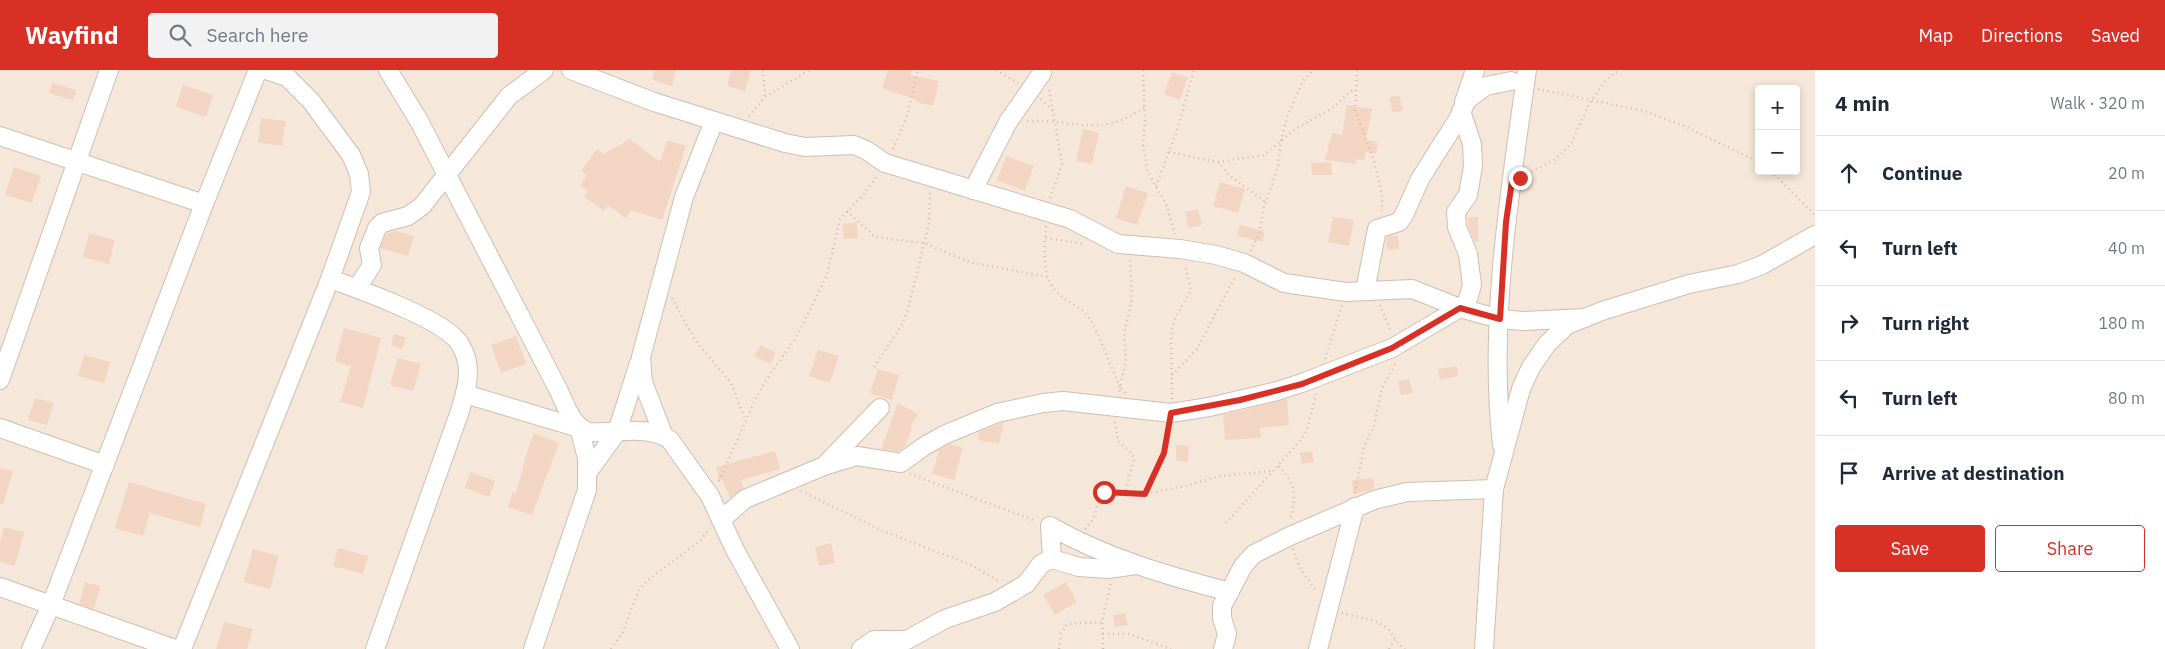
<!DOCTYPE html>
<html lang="en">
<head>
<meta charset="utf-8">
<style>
  body { margin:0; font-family:"IBM Plex Sans",sans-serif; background:#f2f2f3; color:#1f2937 }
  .controls { position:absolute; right:15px; top:15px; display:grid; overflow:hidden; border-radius:5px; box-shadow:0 2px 8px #0003 }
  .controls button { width:45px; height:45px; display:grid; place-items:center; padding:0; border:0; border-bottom:1px solid #e0e1e3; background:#fff; color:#1f2937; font:25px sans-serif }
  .stop { position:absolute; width:15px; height:15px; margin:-11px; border:4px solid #d93025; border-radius:50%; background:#fff }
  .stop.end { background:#d93025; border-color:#fff; box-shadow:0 1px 5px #0008 }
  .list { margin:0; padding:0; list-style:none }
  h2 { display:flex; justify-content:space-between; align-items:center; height:65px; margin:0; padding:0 20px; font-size:21px }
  h2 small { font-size:16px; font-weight:400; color:#747a83 }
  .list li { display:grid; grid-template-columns:32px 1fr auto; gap:15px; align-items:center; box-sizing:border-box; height:75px; padding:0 20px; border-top:1px solid #e0e1e3 }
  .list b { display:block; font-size:19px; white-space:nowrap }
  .list em { font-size:16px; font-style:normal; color:#747a83 }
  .actions { display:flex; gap:10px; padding:15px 20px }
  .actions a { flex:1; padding:11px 0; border:1px solid #d93025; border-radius:5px; text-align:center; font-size:18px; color:#d93025 }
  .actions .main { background:#d93025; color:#fff }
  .icon { flex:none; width:28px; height:28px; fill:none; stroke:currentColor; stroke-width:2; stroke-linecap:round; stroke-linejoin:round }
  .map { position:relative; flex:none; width:1815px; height:579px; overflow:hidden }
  header { display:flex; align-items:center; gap:30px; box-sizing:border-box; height:70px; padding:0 25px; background:#d93025; color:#fff }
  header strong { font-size:24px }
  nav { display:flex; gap:28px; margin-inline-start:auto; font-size:18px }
  .search { width:350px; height:45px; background:#f2f2f3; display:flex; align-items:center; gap:12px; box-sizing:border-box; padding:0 18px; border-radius:5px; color:#747a83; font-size:19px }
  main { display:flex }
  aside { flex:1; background:#fff }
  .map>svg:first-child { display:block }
</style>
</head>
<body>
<header>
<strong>Wayfind</strong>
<div class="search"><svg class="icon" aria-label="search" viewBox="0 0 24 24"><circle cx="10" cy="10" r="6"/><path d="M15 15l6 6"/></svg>Search here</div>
<nav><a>Map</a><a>Directions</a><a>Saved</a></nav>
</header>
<main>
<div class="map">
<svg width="1815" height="579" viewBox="0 0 1815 579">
  <rect width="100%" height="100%" fill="#fdf6ec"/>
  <path fill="#f5e8da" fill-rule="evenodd" d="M0,0H1815V579H0ZM1759,19H1796V101H1759Z"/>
  <g fill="#f3d5c3">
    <polygon points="655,0 676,0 672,16 652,10"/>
    <polygon points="731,0 751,0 745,21 727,16"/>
    <polygon points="888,0 912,0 910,5 939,11 933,36 916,32 917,30 882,18"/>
    <polygon points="1172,2 1188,7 1180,30 1164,24"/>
    <polygon points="52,13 76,20 73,30 49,23"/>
    <polygon points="183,15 213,25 206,47 176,37"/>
    <polygon points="1399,25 1403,40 1393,43 1389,28"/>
    <polygon points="1347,35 1372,39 1366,69 1378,73 1376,84 1366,82 1364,90 1356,89 1355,94 1325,90 1332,63 1342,65"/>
    <polygon points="261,48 286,51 282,76 258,72"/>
    <polygon points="1083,59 1099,63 1092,94 1076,91"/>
    <polygon points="630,69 660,92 667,70 686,76 662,150 631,140 625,148 608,135 604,141 584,127 588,121 580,115 587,105 581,101 597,79 604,84"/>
    <polygon points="1006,86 1034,96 1025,121 997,110"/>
    <polygon points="1331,92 1332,105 1312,105 1311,93"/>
    <polygon points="14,97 41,106 32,133 5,125"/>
    <polygon points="1220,112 1245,119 1238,143 1213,136"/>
    <polygon points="1126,116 1148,123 1137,155 1116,148"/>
    <polygon points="1198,139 1202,155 1188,158 1185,142"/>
    <polygon points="1333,147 1354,150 1349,176 1328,172"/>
    <polygon points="1468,147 1478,147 1478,172 1475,172 1468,155"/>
    <polygon points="857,152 858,168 844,169 842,154"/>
    <polygon points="1240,155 1265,161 1262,172 1237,166"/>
    <polygon points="395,161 414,166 408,186 380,178 386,164"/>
    <polygon points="89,163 115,170 109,194 83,187"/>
    <polygon points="1398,166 1399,179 1387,180 1386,167"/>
    <polygon points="344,258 381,268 363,338 340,332 351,296 335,292"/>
    <polygon points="394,264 406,267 402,279 391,276"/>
    <polygon points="516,266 526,294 501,303 491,275"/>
    <polygon points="761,275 776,283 770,294 754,286"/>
    <polygon points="818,280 839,286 830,313 809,306"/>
    <polygon points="84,285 110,292 104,313 78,306"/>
    <polygon points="398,288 421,294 413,321 390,315"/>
    <polygon points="1457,296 1459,306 1440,310 1438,299"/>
    <polygon points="878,299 899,305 892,330 870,323"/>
    <polygon points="1409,309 1413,323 1401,325 1398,311"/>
    <polygon points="35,328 54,333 47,355 28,350"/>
    <polygon points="1287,329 1289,355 1260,358 1261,368 1225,370 1223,345"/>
    <polygon points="898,333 918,344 910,358 912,358 905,377 898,382 881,379"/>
    <polygon points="1004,352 999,374 978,370 979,362"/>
    <polygon points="534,363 559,373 532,445 508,437 513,422 516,424 527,382"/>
    <polygon points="950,374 963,378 954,410 932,404 939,380"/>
    <polygon points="1176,375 1189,376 1188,392 1176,391"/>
    <polygon points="775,381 780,399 740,410 744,418 730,428 722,409 719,410 716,397"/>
    <polygon points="1312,381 1314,392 1302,394 1300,383"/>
    <polygon points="0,398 13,401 3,435 0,434"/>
    <polygon points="470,402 495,411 489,427 465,418"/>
    <polygon points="1373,408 1374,419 1353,424 1352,410"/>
    <polygon points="129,412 206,434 200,457 150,443 143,466 115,458"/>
    <polygon points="4,457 24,462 15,496 0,492 0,473"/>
    <polygon points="831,473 835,493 819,496 815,477"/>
    <polygon points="338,478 368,486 363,504 333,496"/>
    <polygon points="253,479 279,486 270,519 244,512"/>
    <polygon points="85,512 100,516 94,539 79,534"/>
    <polygon points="1066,512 1077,532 1055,545 1043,525"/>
    <polygon points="1125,543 1128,555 1115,557 1113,545"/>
    <polygon points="224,552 253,559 247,579 216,579"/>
  </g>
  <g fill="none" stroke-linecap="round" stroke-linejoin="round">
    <defs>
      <g id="minor">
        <path d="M388,0L419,51L559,321C567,338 571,354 588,362C613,364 649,354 670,370L710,426L735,480L790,579"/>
        <polyline points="571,0 654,32 785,73 805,77 854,75 866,80 885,93 1070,149 1118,174 1180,179 1216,185 1244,193 1284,213 1346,222 1412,219 1460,238 1500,249 1523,251 1585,248"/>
        <polyline points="1464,32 1475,0"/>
        <polyline points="0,66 204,134"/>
        <polyline points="973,120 1008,52 1042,3"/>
        <path d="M330,209C359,219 435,247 455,268C460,272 466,285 467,292C470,309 465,324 460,341L375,579"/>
        <polyline points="357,218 372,195 369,178 377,158 382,153 408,146 422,136 509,26 544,0"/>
        <polyline points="1365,221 1377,159 1399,152 1404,145 1420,109 1458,49 1467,30 1486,16 1511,11"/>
        <polyline points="0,310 109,0"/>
        <polyline points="465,324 579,358 587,388 587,420 533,579"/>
        <polyline points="0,358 105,395"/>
        <polyline points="663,364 643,312 641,287 684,127 714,51"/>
        <path d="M1502,375C1488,254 1510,120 1527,0"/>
        <polyline points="824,396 857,386 901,393 923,377 944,365 997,343 1043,333 1063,331 1171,343 1209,337 1277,321 1302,313 1392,278 1460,238 1467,232 1472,215 1468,184 1457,157 1456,142 1468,125 1473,96 1472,74 1461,41"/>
        <polyline points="588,402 617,362 639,293"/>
        <polyline points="721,450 745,429 824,396 880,338"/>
        <path d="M1050,456C1106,488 1168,506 1230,522"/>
        <polyline points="1050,456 1052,489"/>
        <polyline points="0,517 175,579"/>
        <polyline points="31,579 51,535 204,134 258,0"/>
        <polyline points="182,579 330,209 361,122 359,104 351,85 311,31 287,7 266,0"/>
        <polyline points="861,579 874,570 907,570 945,549 995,532 1026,514 1041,494 1052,489 1079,497 1108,499 1136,495"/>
        <polyline points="1223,579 1227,564 1222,548 1222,536 1243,496 1254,484 1290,466 1374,430 1407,422 1494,419"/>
        <polyline points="1318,579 1355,437"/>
        <polyline points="1484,579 1494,419 1521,319 1531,297 1547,274 1567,255 1602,241 1689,214 1738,204 1762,195 1815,165"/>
      </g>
    </defs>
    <use href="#minor" stroke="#d1beb0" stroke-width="20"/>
    <g stroke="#d9b8a5" stroke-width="2.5" stroke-dasharray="1 4" stroke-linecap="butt">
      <polyline points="763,0 765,27"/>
      <polyline points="996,0 1018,13"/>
      <polyline points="1143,0 1145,53 1143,75 1148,102 1167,136 1175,164"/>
      <polyline points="1357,0 1355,40 1374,91 1382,124 1382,141"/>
      <polyline points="1538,19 1644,41 1684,56 1759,92"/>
      <polyline points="1049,20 1062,94 1050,129"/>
      <polyline points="1041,29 1053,41"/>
      <polyline points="749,46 765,27 809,0"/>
      <path d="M1027,51C1077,49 1099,69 1145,37"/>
      <polyline points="893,79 906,49 918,0"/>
      <polyline points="1169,82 1218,92 1264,85 1295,59 1331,39 1355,18"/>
      <polyline points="1218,92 1230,106 1266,132"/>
      <polyline points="1771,101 1815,145"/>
      <polyline points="1527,104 1556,89 1571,74 1589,34 1606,10 1619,0"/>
      <polyline points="1156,116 1177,60 1194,0"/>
      <polyline points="847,141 875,167 924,173 969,192 1047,207"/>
      <path d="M1046,156C1045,179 1040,209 1060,225C1069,233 1081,237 1088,246C1099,263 1111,298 1120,317L1119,322"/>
      <polyline points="1046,168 1084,174"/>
      <polyline points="1251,181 1260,161 1264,137 1278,97 1281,70 1287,47 1303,11 1313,0"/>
      <polyline points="672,228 695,270 731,313 745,349"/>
      <polyline points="1380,235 1391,262"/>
      <polyline points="1325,289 1342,235"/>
      <polyline points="874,297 902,255 908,239 929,154 930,121"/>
      <polyline points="1172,305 1197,279 1236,205"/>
      <polyline points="1125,323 1120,317 1126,289 1124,263 1132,230 1130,189"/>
      <polyline points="1172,329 1171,263 1175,248 1191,220 1185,196"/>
      <polyline points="1115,352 1118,371 1132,384 1134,389 1125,423"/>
      <path d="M1279,396C1297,415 1296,426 1290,451"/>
      <polyline points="910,404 1036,451"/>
      <polyline points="719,411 756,328 772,301 796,268 827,205 840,149 864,124 877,106"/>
      <polyline points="801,421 883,461 971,495 1000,512"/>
      <polyline points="1355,423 1364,377 1374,356 1382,318 1396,293"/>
      <polyline points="1145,424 1164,383 1170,357"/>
      <polyline points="1226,453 1299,372 1307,360 1316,324"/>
      <path d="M1085,459C1102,443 1093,432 1104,422L1145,424L1185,416L1220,406L1273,401"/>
      <polyline points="1293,479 1299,496 1317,522"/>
      <path d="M1342,543C1355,547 1376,549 1387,558C1394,565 1396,574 1405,579"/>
      <polyline points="1103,564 1129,564 1171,579"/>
      <polyline points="611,579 622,564 639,520 648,510 700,471 710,458"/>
      <polyline points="1059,579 1061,564 1067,554 1102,552"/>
      <polyline points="1103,579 1102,552 1111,512"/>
      <polyline points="1389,579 1395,570"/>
    </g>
    <use href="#minor" stroke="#fff" stroke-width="18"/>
  </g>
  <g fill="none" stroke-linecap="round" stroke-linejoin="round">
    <polyline stroke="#d93025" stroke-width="6" points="1104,422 1145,424 1164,383 1171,343 1240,330 1302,314 1392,278 1460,238 1500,249 1506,152 1512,111 1520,108"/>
  </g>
</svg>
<div class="controls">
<button>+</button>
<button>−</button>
</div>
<div class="stop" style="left:1104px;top:422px"></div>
<div class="stop end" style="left:1520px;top:108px"></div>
</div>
<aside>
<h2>4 min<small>Walk · 320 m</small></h2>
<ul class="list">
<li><svg class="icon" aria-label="ahead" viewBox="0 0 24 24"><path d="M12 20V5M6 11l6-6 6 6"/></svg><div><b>Continue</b></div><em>20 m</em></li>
<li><svg class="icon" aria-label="left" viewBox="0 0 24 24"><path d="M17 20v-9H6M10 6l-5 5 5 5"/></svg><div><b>Turn left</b></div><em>40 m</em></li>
<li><svg class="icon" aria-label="right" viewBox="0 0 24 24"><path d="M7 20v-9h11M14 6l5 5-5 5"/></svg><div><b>Turn right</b></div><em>180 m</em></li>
<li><svg class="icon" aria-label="left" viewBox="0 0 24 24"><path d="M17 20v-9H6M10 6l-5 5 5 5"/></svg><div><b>Turn left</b></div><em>80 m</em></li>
<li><svg class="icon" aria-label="arrive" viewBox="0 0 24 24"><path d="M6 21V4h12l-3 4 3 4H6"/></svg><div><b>Arrive at destination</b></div></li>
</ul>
<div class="actions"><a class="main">Save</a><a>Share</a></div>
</aside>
</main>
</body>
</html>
